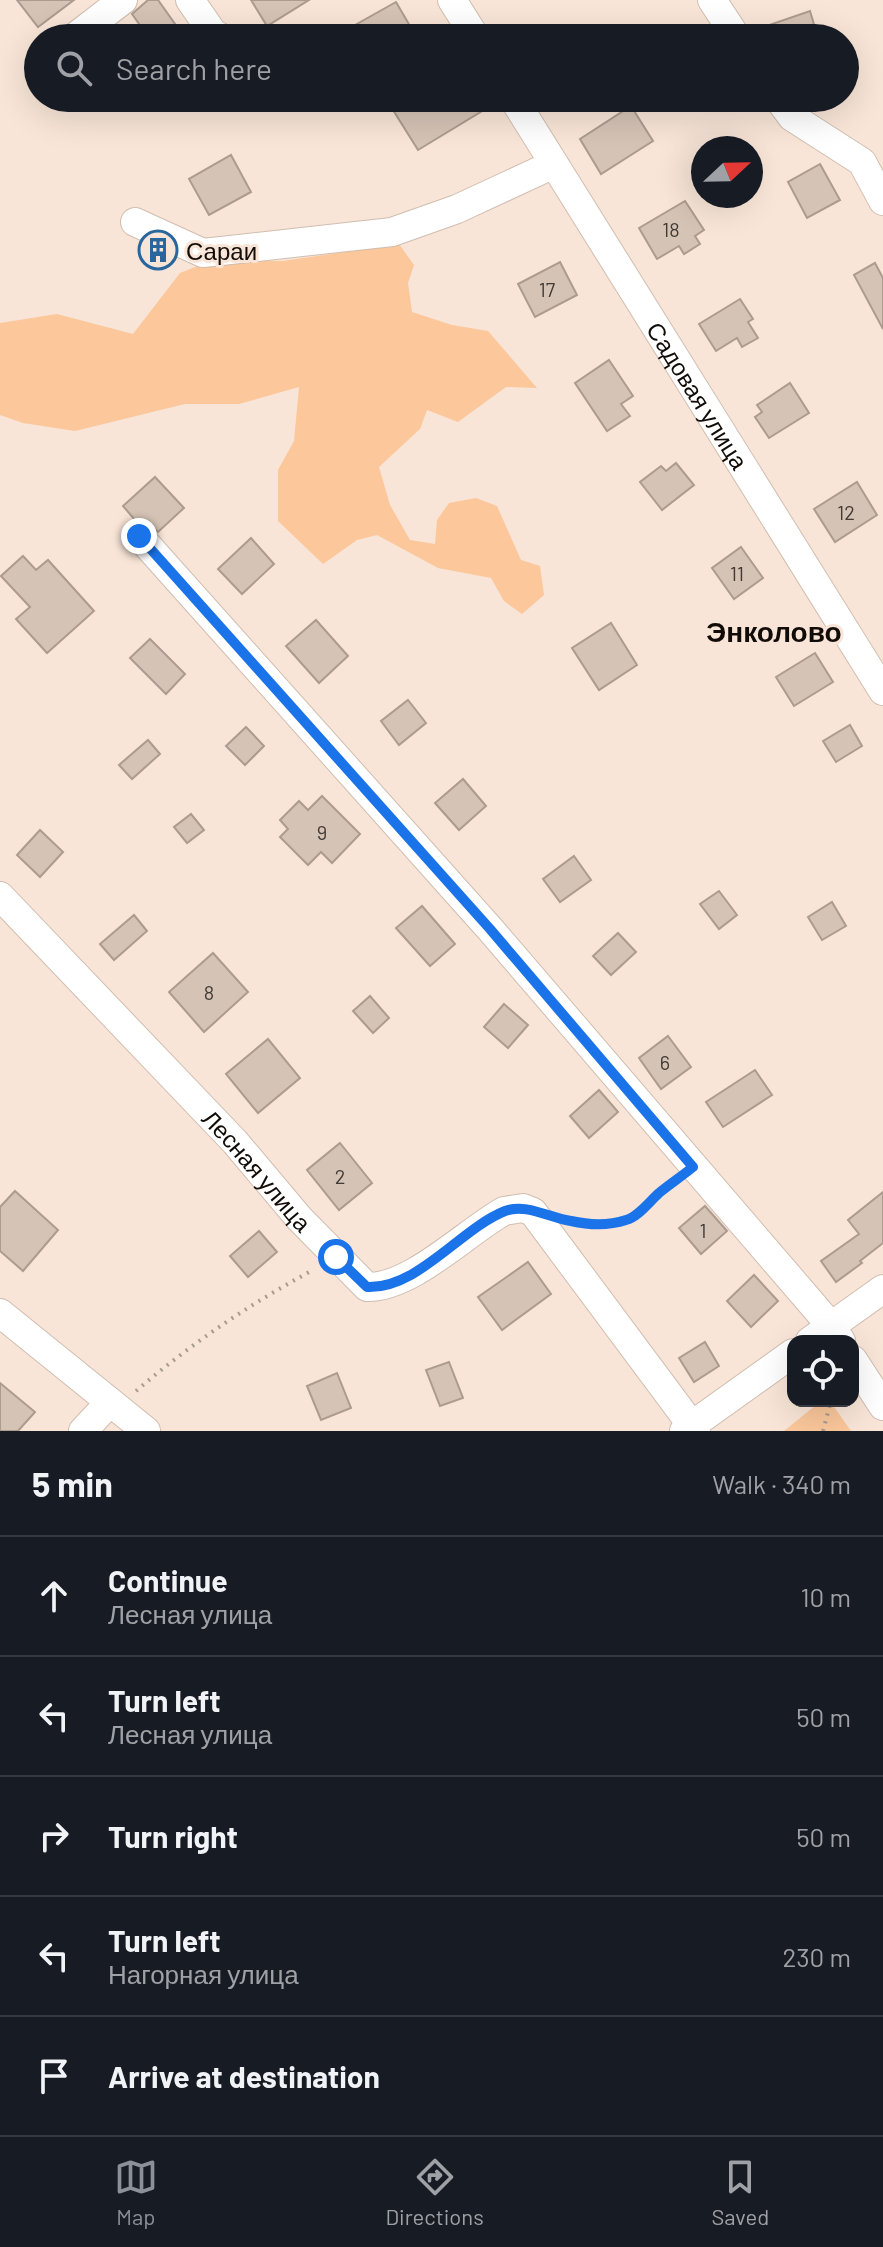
<!DOCTYPE html>
<html lang="en">
<head>
<meta charset="utf-8">
<style>
  body { margin:0; font-family:Barlow,sans-serif; background:#242831; color:#f1f3f6 }
  .controls { position:absolute; right:24px; bottom:24px; display:grid; overflow:hidden; border-radius:16px; box-shadow:0 8px 32px #0002 }
  .controls button { width:72px; height:72px; display:grid; place-items:center; padding:0; border:0; border-bottom:2px solid #363941; background:#171b24; color:#f1f3f6; font:40px sans-serif }
  .compass { position:absolute; left:691px; top:136px; width:72px; height:72px; border-radius:50%; background:#171b24; box-shadow:0 8px 32px #0002; rotate:68deg }
  .stop { position:absolute; width:24px; height:24px; margin:-18px; border:6px solid #1a73e8; border-radius:50%; background:#fff }
  .stop.end { background:#1a73e8; border-color:#fff; box-shadow:0 2px 8px #0008 }
  .list { margin:0; padding:0; list-style:none }
  h2 { display:flex; justify-content:space-between; align-items:center; height:104px; margin:0; padding:0 32px; font-size:34px }
  h2 small { font-size:26px; font-weight:400; color:#9ea1a6 }
  .list li { display:grid; grid-template-columns:52px 1fr auto; gap:24px; align-items:center; box-sizing:border-box; height:120px; padding:0 32px; border-top:2px solid #363941 }
  .list b { display:block; font-size:30px; white-space:nowrap }
  .list p { margin:0; font-size:26px; white-space:nowrap; color:#9ea1a6 }
  .list em { font-size:26px; font-style:normal; color:#9ea1a6 }
  .icon { flex:none; width:44px; height:44px; fill:none; stroke:currentColor; stroke-width:2; stroke-linecap:round; stroke-linejoin:round }
  .map { position:relative; flex:none; width:883px; height:1431px; overflow:hidden }
  .search { position:absolute; background:#171b24; box-shadow:0 8px 32px #0002; left:24px; right:24px; top:24px; height:88px; display:flex; align-items:center; gap:20px; box-sizing:border-box; padding:0 28px; border-radius:44px; color:#9ea1a6; font-size:30px }
  .sheet { height:704px; background:#171b24 }
  nav { display:flex; justify-content:space-around; align-items:center; box-sizing:border-box; height:112px; border-top:2px solid #363941; background:#171b24; font-size:22px; color:#9ea1a6 }
  nav a { display:grid; justify-items:center; gap:4px }
  nav .on { color:#8c9099 }
  .map>svg:first-child { display:block }
</style>
</head>
<body>
<div class="map">
<svg width="883" height="1431" viewBox="0 0 883 1431">
  <rect width="100%" height="100%" fill="#f8e5d7"/>
  <g fill="#fbc79b">
    <polygon points="399,244 414,265 408,283 412,312 452,325 488,331 537,388 506,387 458,422 427,410 420,429 379,467 390,505 410,540 435,544 437,520 449,503 476,498 497,506 521,560 540,566 544,595 522,614 504,601 491,578 438,568 377,535 357,540 323,564 278,521 278,470 294,441 299,387 239,404 185,404 75,431 23,423 0,415 0,323 57,314 133,334 180,273 210,261 283,261"/>
    <polygon points="821,1401 830,1401 851,1431 784,1431"/>
  </g>
  <g fill="#d5c3b5" stroke="#ac9b8e" stroke-width="2">
    <polygon points="17,0 74,0 38,27"/>
    <polygon points="148,0 158,0 185,38 149,38 132,14"/>
    <polygon points="251,0 309,0 267,26"/>
    <polygon points="396,2 417,38 363,38 355,25"/>
    <polygon points="810,11 818,38 754,38 752,31"/>
    <polygon points="412,98 496,98 497,102 418,150 393,110"/>
    <polygon points="631,106 653,141 601,174 580,139"/>
    <polygon points="231,155 251,192 209,215 189,179"/>
    <polygon points="820,164 840,200 807,218 788,182"/>
    <polygon points="685,201 704,230 695,236 700,244 684,254 679,246 657,259 639,228"/>
    <polygon points="560,262 577,295 535,317 518,284"/>
    <polygon points="875,263 883,278 883,329 854,275"/>
    <polygon points="740,299 753,319 748,322 758,338 742,347 737,338 716,351 699,324"/>
    <polygon points="609,360 633,396 621,404 630,416 607,431 575,383"/>
    <polygon points="790,383 809,413 769,438 755,417 762,412 757,405"/>
    <polygon points="676,463 694,485 662,510 640,482 661,466 666,471"/>
    <polygon points="155,477 184,508 158,532 145,520 135,520 123,506"/>
    <polygon points="857,482 877,515 835,542 814,509"/>
    <polygon points="251,538 274,564 242,594 218,569"/>
    <polygon points="741,547 763,578 734,599 712,568"/>
    <polygon points="23,556 36,570 48,560 94,611 47,653 16,619 30,607 1,576"/>
    <polygon points="316,620 348,656 319,683 286,646"/>
    <polygon points="611,623 637,665 599,690 572,648"/>
    <polygon points="150,639 185,674 166,694 130,658"/>
    <polygon points="815,653 833,682 794,706 776,677"/>
    <polygon points="408,700 426,723 399,745 381,721"/>
    <polygon points="850,725 862,746 836,762 823,741"/>
    <polygon points="246,727 264,746 245,765 226,746"/>
    <polygon points="148,740 160,754 132,779 119,765"/>
    <polygon points="463,779 486,806 459,830 435,803"/>
    <polygon points="322,796 360,834 332,863 321,852 308,865 280,837 288,829 280,820 299,801 308,810"/>
    <polygon points="191,814 204,830 187,843 174,827"/>
    <polygon points="40,830 63,852 40,877 17,855"/>
    <polygon points="574,856 591,880 560,902 543,879"/>
    <polygon points="719,891 737,915 719,929 700,904"/>
    <polygon points="832,902 846,926 822,940 808,917"/>
    <polygon points="422,906 455,944 430,966 396,928"/>
    <polygon points="134,915 147,931 114,960 100,944"/>
    <polygon points="618,933 636,952 611,975 593,956"/>
    <polygon points="213,953 248,992 204,1032 169,992"/>
    <polygon points="370,996 389,1018 373,1033 353,1011"/>
    <polygon points="504,1004 528,1025 508,1048 484,1027"/>
    <polygon points="668,1036 691,1067 661,1089 639,1058"/>
    <polygon points="268,1039 300,1078 258,1113 226,1074"/>
    <polygon points="755,1070 772,1095 723,1127 706,1102"/>
    <polygon points="599,1090 618,1112 589,1138 570,1116"/>
    <polygon points="340,1143 372,1183 339,1210 307,1170"/>
    <polygon points="15,1191 58,1230 23,1271 0,1251 0,1207"/>
    <polygon points="883,1192 883,1243 860,1261 862,1263 836,1282 821,1261 859,1234 848,1220"/>
    <polygon points="705,1206 727,1231 701,1254 679,1228"/>
    <polygon points="259,1231 277,1252 248,1277 230,1256"/>
    <polygon points="528,1262 551,1294 502,1330 478,1297"/>
    <polygon points="754,1275 778,1301 751,1327 727,1301"/>
    <polygon points="705,1342 719,1366 694,1382 679,1358"/>
    <polygon points="449,1362 463,1398 440,1406 426,1370"/>
    <polygon points="337,1373 351,1408 321,1420 307,1386"/>
    <polygon points="0,1383 35,1412 18,1431 0,1431"/>
  </g>
  <g fill="none" stroke-linecap="round" stroke-linejoin="round">
    <defs>
      <g id="minor">
        <polyline points="190,0 213,33 222,38"/>
        <polyline points="452,0 476,38"/>
        <polyline points="712,0 737,38"/>
        <polyline points="76,36 123,0"/>
        <path id="s1" d="M513,98L883,691"/>
        <polyline points="778,98 792,117 862,162 883,201"/>
        <polyline points="135,222 203,253 392,232 457,209 554,164"/>
        <polyline points="139,536 490,929 831,1326 841,1341"/>
        <path id="s2" d="M0,896L235,1142L299,1218L367,1287C411,1288 465,1233 504,1211L523,1208L533,1212L696,1431"/>
        <polyline points="0,1313 146,1431"/>
        <polyline points="810,1341 883,1289"/>
        <polyline points="853,1360 883,1406"/>
        <polyline points="83,1431 110,1402"/>
        <polyline points="684,1431 793,1353"/>
      </g>
    </defs>
    <use href="#minor" stroke="#d0beb0" stroke-width="30"/>
    <g stroke="#a99b90" stroke-width="4" stroke-dasharray="2 6" stroke-linecap="butt">
      <polyline points="574,1222 603,1225 630,1220 674,1181"/>
      <path d="M136,1391C192,1343 248,1305 313,1270"/>
      <polyline points="823,1431 831,1401"/>
    </g>
    <use href="#minor" stroke="#fff" stroke-width="28"/>
  </g>
  <g fill="none" stroke-linecap="round" stroke-linejoin="round">
    <path stroke="#1a73e8" stroke-width="10" d="M139,536L490,929L693,1167C682,1176 670,1184 659,1193C649,1202 638,1217 626,1220C608,1226 589,1225 571,1221C550,1218 526,1203 505,1211C460,1229 418,1289 367,1287L336,1257"/>
  </g>
  <defs>
    <symbol id="building-ring" viewBox="-11 -11 22 22"><circle r="9.5" fill="#f8e5d7" stroke="#29669d" stroke-width="1.5"/><path d="M-4-6H4V6H1V3H-1V6H-4ZM-2.5-4.3h1.7v1.8h-1.7ZM.8-4.3h1.7v1.8H.8ZM-2.5-1h1.7V.8h-1.7ZM.8-1h1.7V.8H.8Z" fill="#29669d"/></symbol>
  </defs>
  <g fill-rule="evenodd">
    <use href="#building-ring" x="136" y="228" width="44" height="44"/>
  </g>
  <g text-anchor="middle" dominant-baseline="central" stroke-width="6" stroke-linejoin="round" paint-order="stroke">
    <g font-size="20" fill="#433a33">
      <text x="671" y="229">18</text>
      <text x="547" y="289">17</text>
      <text x="846" y="512">12</text>
      <text x="737" y="573">11</text>
      <text x="322" y="832">9</text>
      <text x="209" y="992">8</text>
      <text x="665" y="1062">6</text>
      <text x="340" y="1176">2</text>
      <text x="703" y="1230">1</text>
    </g>
    <g font-size="24" fill="#120c08" stroke="#f8e5d7" text-anchor="start">
      <text x="186" y="250">Сараи</text>
    </g>
    <g font-size="24" fill="#120c08" stroke="#f8e5d7">
      <text stroke="none"><textPath href="#s1" startOffset="350">Садовая улица</textPath></text>
      <text stroke="none"><textPath href="#s2" startOffset="376">Лесная улица</textPath></text>
    </g>
    <g font-size="28" font-weight="bold" fill="#120c08" stroke="#f8e5d7">
      <text x="774" y="631">Энколово</text>
    </g>
  </g>
</svg>
<div class="controls">
<button><svg class="icon" aria-label="locate" viewBox="0 0 24 24"><circle cx="12" cy="12" r="6"/><path d="M12 2v4M12 18v4M2 12h4M18 12h4"/></svg></button>
</div>
<svg class="compass" viewBox="-18 -18 36 36"><path d="M0-13l5 13h-10z" fill="#e53935"/><path d="M0 13l5-13h-10z" fill="#9ea1a6"/></svg>
<div class="stop" style="left:336px;top:1257px"></div>
<div class="stop end" style="left:139px;top:536px"></div>
<div class="search"><svg class="icon" aria-label="search" viewBox="0 0 24 24"><circle cx="10" cy="10" r="6"/><path d="M15 15l6 6"/></svg>Search here</div>
</div>
<section class="sheet">
<h2>5 min<small>Walk · 340 m</small></h2>
<ul class="list">
<li><svg class="icon" aria-label="ahead" viewBox="0 0 24 24"><path d="M12 20V5M6 11l6-6 6 6"/></svg><div><b>Continue</b><p>Лесная улица</p></div><em>10 m</em></li>
<li><svg class="icon" aria-label="left" viewBox="0 0 24 24"><path d="M17 20v-9H6M10 6l-5 5 5 5"/></svg><div><b>Turn left</b><p>Лесная улица</p></div><em>50 m</em></li>
<li><svg class="icon" aria-label="right" viewBox="0 0 24 24"><path d="M7 20v-9h11M14 6l5 5-5 5"/></svg><div><b>Turn right</b></div><em>50 m</em></li>
<li><svg class="icon" aria-label="left" viewBox="0 0 24 24"><path d="M17 20v-9H6M10 6l-5 5 5 5"/></svg><div><b>Turn left</b><p>Нагорная улица</p></div><em>230 m</em></li>
<li><svg class="icon" aria-label="arrive" viewBox="0 0 24 24"><path d="M6 21V4h12l-3 4 3 4H6"/></svg><div><b>Arrive at destination</b></div></li>
</ul>
</section>
<nav>
<a class="on"><svg class="icon" aria-label="map" viewBox="0 0 24 24"><path d="M3 6l6-2 6 2 6-2v14l-6 2-6-2-6 2zM9 4v14M15 6v14"/></svg>Map</a>
<a><svg class="icon" aria-label="directions" viewBox="0 0 24 24"><path d="M12 3l9 9-9 9-9-9zM9 14v-3h6M13 9l2 2-2 2"/></svg>Directions</a>
<a><svg class="icon" aria-label="saved" viewBox="0 0 24 24"><path d="M7 4h10v16l-5-4-5 4z"/></svg>Saved</a>
</nav>
</body>
</html>
